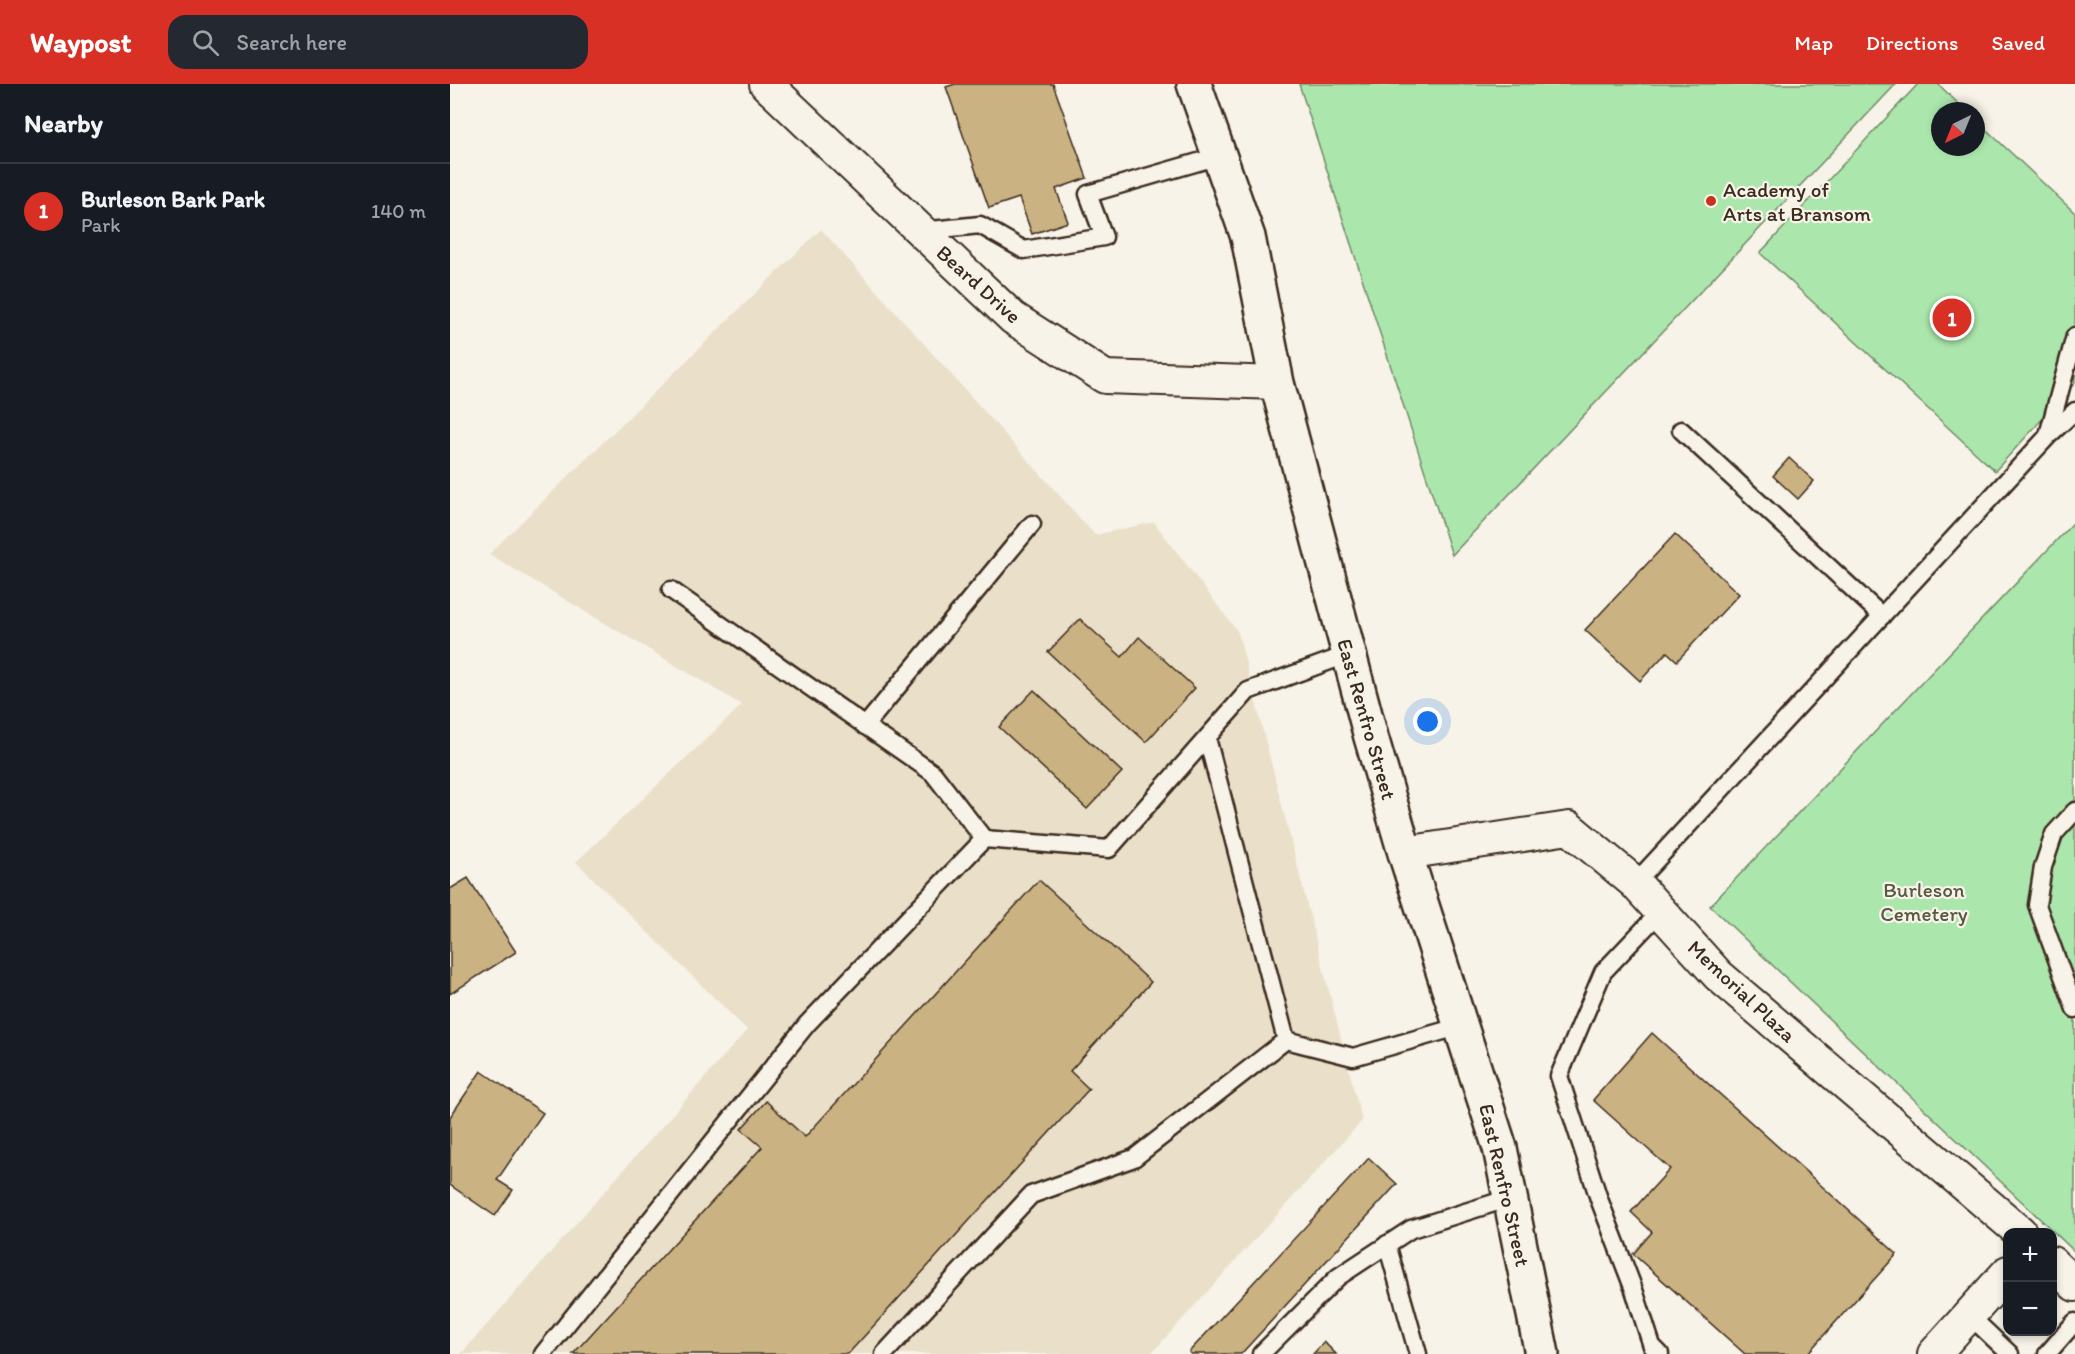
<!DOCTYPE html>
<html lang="en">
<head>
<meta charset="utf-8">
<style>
  body { margin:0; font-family:Itim,sans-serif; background:#242831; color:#f1f3f6 }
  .controls { position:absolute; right:18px; bottom:18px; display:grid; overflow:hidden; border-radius:12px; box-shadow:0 3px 9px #0003 }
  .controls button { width:54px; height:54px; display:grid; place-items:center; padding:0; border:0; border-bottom:2px solid #363941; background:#171b24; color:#f1f3f6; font:30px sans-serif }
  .compass { position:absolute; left:1481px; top:18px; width:54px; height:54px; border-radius:50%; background:#171b24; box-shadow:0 3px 9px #0003; rotate:223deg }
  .you { position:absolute; left:978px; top:638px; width:21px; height:21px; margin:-15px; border:4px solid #fff; border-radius:50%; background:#1a73e8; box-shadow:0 0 0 9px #1a73e833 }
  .badge { display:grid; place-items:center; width:39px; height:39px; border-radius:50%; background:#d93025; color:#fff; font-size:20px; font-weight:700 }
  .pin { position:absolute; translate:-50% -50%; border:3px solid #fff; box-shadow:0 2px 6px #0006 }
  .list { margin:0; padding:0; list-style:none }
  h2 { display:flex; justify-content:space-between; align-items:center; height:78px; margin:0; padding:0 24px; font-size:26px }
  h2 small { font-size:20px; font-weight:400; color:#9ea1a6 }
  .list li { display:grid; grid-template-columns:39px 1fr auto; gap:18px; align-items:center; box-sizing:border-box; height:96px; padding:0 24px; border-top:2px solid #363941 }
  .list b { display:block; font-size:22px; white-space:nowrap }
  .list p { margin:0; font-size:20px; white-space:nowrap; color:#9ea1a6 }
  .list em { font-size:20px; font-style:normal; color:#9ea1a6 }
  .icon { flex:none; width:33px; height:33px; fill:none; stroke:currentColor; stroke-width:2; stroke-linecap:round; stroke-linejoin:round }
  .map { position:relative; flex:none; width:1625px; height:1270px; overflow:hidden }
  header { display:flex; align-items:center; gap:36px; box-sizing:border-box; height:84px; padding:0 30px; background:#d93025; color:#fff }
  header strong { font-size:28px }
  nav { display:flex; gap:33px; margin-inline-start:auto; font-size:21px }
  .search { width:420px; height:54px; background:#242831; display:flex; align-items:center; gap:15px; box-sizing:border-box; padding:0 21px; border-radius:18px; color:#9ea1a6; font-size:22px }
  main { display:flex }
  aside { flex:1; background:#171b24 }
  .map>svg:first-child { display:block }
</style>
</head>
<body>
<header>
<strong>Waypost</strong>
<div class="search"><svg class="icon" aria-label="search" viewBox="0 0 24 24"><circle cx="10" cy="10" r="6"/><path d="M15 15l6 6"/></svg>Search here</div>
<nav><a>Map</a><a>Directions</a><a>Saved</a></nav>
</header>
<main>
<aside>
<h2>Nearby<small></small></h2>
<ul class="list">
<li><span class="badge">1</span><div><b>Burleson Bark Park</b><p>Park</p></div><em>140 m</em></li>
</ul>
</aside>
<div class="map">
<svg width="1625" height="1270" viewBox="0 0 1625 1270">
  <rect width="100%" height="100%" fill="#f7f3e8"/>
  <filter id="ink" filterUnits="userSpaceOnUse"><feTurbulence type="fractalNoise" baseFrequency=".0167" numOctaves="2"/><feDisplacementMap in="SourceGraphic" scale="12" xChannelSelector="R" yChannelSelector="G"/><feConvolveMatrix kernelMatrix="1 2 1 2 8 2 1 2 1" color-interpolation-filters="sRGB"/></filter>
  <g filter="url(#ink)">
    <polygon fill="#eae0c9" points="371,145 645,451 704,438 788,548 912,1037 701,1270 11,1270 297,946 126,778 292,621 39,470"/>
    <g fill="#abe7ad" stroke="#738866" stroke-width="1.5">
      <polygon points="849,0 1446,0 1002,471"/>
      <polygon points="1468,0 1488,0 1516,27 1490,27 1490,63 1526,63 1526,36 1625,129 1625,299 1545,387 1310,169"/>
      <polygon points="1625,437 1625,1168 1260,822"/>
    </g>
    <g fill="#cab282" stroke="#3b2a1e" stroke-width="1.5">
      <polygon points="505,0 603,0 637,94 606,105 618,138 582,150 569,114 539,124 496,3"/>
      <polygon points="1339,374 1364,397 1348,415 1323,392"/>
      <polygon points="1225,450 1289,510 1227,577 1217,568 1190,597 1135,546"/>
      <polygon points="630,535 672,573 689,553 745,604 696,658 598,568"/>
      <polygon points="584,606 672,688 637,725 549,643"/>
      <polygon points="18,794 66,868 0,910 0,805"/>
      <polygon points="589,796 701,898 620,987 639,1005 398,1270 123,1270 312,1063 291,1045 316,1017 355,1053"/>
      <polygon points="1202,949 1447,1170 1357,1270 1295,1270 1183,1170 1202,1148 1181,1128 1220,1085 1143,1016"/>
      <polygon points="31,987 93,1029 47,1096 63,1106 45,1132 0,1101 0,1033"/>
      <polygon points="919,1074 947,1100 791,1270 741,1270 739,1268"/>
      <polygon points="874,1258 886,1270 863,1270"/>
    </g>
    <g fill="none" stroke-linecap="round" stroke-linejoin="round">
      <defs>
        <g id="lane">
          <polyline points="471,147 530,141 574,166 654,153 638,110 769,72"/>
          <polyline points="1231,346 1432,532"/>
          <polyline points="1598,351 1625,252"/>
          <polyline points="221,506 483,689 534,755"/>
          <polyline points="415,642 582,440"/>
          <polyline points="757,654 836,956"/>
          <polyline points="1625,727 1604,750 1593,783 1587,821 1625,925"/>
          <polyline points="1185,799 1598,352 1625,327"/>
          <polyline points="937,1160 968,1270"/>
          <polyline points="1519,1231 1560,1270"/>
          <polyline points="93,1270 357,940 534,755 659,765 798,607 899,570"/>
          <polyline points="434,1270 581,1111 684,1074 836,956 903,973 1011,942"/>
          <polyline points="811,1270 888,1193 961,1145 1060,1114"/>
          <polyline points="1210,1270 1202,1262 1184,1206 1149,1115 1109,992 1153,888 1211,827"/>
          <polyline points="1597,1270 1625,1238"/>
        </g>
        <g id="street">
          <polyline points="316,0 563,234 655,293 827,299"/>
          <polyline points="955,769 1119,744 1185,799 1268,891 1570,1148"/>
          <polyline points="1602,1179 1625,1201"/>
          <polyline points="1484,1270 1558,1188"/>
        </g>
        <polyline id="secondary" points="744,0 798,153 827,299 921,653 955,769 1050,1064 1092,1270"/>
      </defs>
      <use href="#lane" stroke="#3b2a1e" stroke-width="21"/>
      <use href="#street" stroke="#3b2a1e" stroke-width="36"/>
      <use href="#secondary" stroke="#3b2a1e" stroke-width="38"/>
      <use href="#lane" stroke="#f7f3e8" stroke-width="16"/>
      <use href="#street" stroke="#f7f3e8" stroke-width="32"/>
      <use href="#secondary" stroke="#f7f3e8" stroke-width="33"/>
    </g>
  </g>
  <circle fill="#c8321e" stroke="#f7f3e8" stroke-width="2" cx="1261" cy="117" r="6"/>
  <g text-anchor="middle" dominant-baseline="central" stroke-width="4.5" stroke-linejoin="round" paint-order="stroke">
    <g font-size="21" fill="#3b2a1e" stroke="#f7f3e8" text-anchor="start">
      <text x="1273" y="105">Academy of<tspan x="1273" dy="24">Arts at Bransom</tspan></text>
    </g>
    <g font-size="21" fill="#3b2a1e" stroke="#f7f3e8">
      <text transform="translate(529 200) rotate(42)">Beard Drive</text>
      <text transform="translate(917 635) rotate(74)">East Renfro Street</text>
      <text transform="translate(1292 907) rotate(43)">Memorial Plaza</text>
      <text transform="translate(1055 1101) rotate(77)">East Renfro Street</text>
    </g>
    <g font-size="21" fill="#575942" stroke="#f7f3e8">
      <text x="1474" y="805">Burleson<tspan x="1474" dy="24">Cemetery</tspan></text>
    </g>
  </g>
</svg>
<div class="controls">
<button>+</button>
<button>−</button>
</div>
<svg class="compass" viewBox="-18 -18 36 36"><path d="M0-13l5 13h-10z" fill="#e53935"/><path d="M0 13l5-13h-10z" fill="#9ea1a6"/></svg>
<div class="you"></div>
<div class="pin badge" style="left:1502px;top:234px">1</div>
</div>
</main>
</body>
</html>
